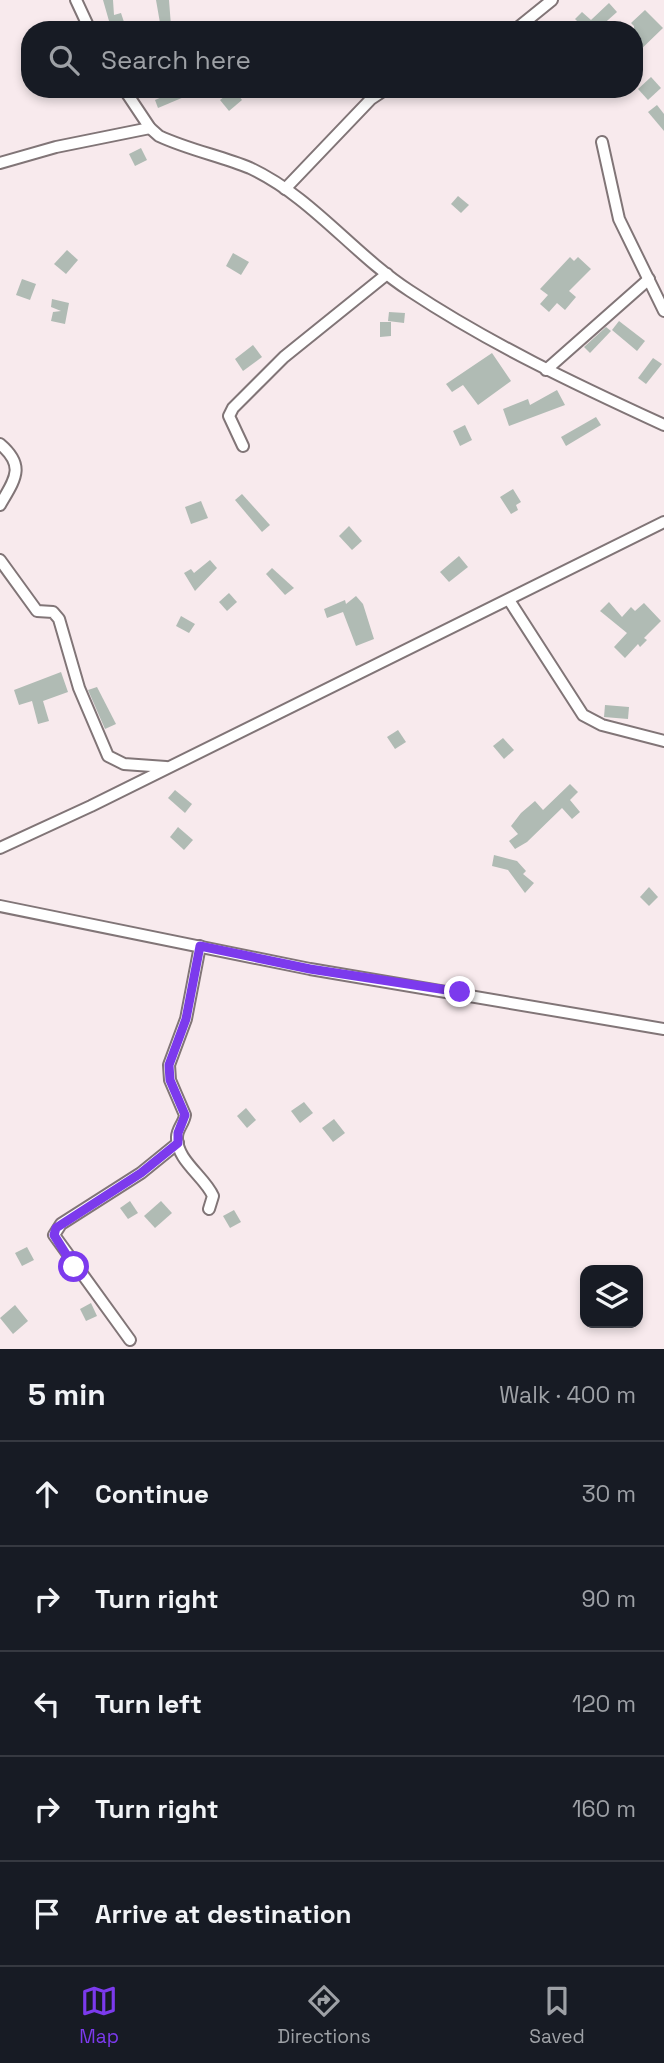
<!DOCTYPE html>
<html lang="en">
<head>
<meta charset="utf-8">
<style>
  body { margin:0; font-family:"Space Grotesk",sans-serif; background:#242831; color:#f1f3f6 }
  .controls { position:absolute; right:21px; bottom:21px; display:grid; overflow:hidden; border-radius:14px; box-shadow:0 4px 10px #0003 }
  .controls button { width:63px; height:63px; display:grid; place-items:center; padding:0; border:0; border-bottom:2px solid #363941; background:#171b24; color:#f1f3f6; font:35px sans-serif }
  .stop { position:absolute; width:21px; height:21px; margin:-16px; border:5px solid #7c3aed; border-radius:50%; background:#fff }
  .stop.end { background:#7c3aed; border-color:#fff; box-shadow:0 2px 7px #0008 }
  .list { margin:0; padding:0; list-style:none }
  h2 { display:flex; justify-content:space-between; align-items:center; height:91px; margin:0; padding:0 28px; font-size:30px }
  h2 small { font-size:23px; font-weight:400; color:#9ea1a6 }
  .list li { display:grid; grid-template-columns:46px 1fr auto; gap:21px; align-items:center; box-sizing:border-box; height:105px; padding:0 28px; border-top:2px solid #363941 }
  .list b { display:block; font-size:26px; white-space:nowrap }
  .list em { font-size:23px; font-style:normal; color:#9ea1a6 }
  .icon { flex:none; width:38px; height:38px; fill:none; stroke:currentColor; stroke-width:2; stroke-linecap:round; stroke-linejoin:round }
  .map { position:relative; flex:none; width:664px; height:1349px; overflow:hidden }
  .search { position:absolute; background:#171b24; box-shadow:0 4px 10px #0003; left:21px; right:21px; top:21px; height:77px; display:flex; align-items:center; gap:18px; box-sizing:border-box; padding:0 24px; border-radius:28px; color:#9ea1a6; font-size:26px }
  .sheet { height:616px; background:#171b24 }
  nav { display:flex; justify-content:space-around; align-items:center; box-sizing:border-box; height:98px; border-top:2px solid #363941; background:#171b24; font-size:19px; color:#9ea1a6 }
  nav a { display:grid; justify-items:center; gap:4px }
  nav .on { color:#7c3aed }
  .map>svg:first-child { display:block }
</style>
</head>
<body>
<div class="map">
<svg width="664" height="1349" viewBox="0 0 664 1349">
  <rect width="100%" height="100%" fill="#f8eaed"/>
  <g fill="#b0bbb4">
    <polygon points="103,0 113,0 114,15 121,13 124,22 111,28"/>
    <polygon points="156,0 169,0 171,26 167,28 164,22 160,23"/>
    <polygon points="609,3 617,12 599,28 601,30 580,30 583,27 575,19 582,12 591,20"/>
    <polygon points="645,10 663,28 634,56 634,26 631,23"/>
    <polygon points="651,77 661,88 648,100 638,89"/>
    <polygon points="180,89 203,89 158,108 155,100"/>
    <polygon points="234,89 242,100 229,111 220,100"/>
    <polygon points="657,105 664,114 664,131 648,112"/>
    <polygon points="141,148 147,160 135,166 129,154"/>
    <polygon points="458,196 469,205 461,213 451,204"/>
    <polygon points="67,250 78,260 66,274 54,264"/>
    <polygon points="233,253 249,262 241,275 226,266"/>
    <polygon points="570,257 574,261 578,257 591,269 569,291 576,297 565,310 557,303 549,312 540,304 548,295 540,289"/>
    <polygon points="22,279 36,284 30,300 16,295"/>
    <polygon points="52,299 69,303 65,324 51,321 53,312 61,311 51,307"/>
    <polygon points="389,312 405,313 404,323 388,321"/>
    <polygon points="619,321 645,341 637,351 612,330"/>
    <polygon points="380,322 391,322 391,336 380,337"/>
    <polygon points="606,327 611,331 590,353 584,347"/>
    <polygon points="253,345 262,357 243,371 235,359"/>
    <polygon points="492,353 511,381 478,405 463,385 452,392 446,384"/>
    <polygon points="653,358 662,364 646,384 638,378"/>
    <polygon points="557,390 565,405 509,426 503,409 528,399 530,405"/>
    <polygon points="596,417 601,425 566,446 561,437"/>
    <polygon points="465,425 472,440 460,446 453,431"/>
    <polygon points="513,489 521,502 516,505 518,510 511,514 500,497"/>
    <polygon points="242,494 270,525 262,532 235,500"/>
    <polygon points="201,501 208,518 191,524 185,507"/>
    <polygon points="349,526 362,541 352,550 339,536"/>
    <polygon points="459,556 468,567 449,582 440,572"/>
    <polygon points="210,560 217,568 195,591 184,573 191,569 194,573"/>
    <polygon points="272,568 294,588 285,595 266,574"/>
    <polygon points="229,593 237,602 227,611 219,602"/>
    <polygon points="356,596 363,604 374,639 356,646 343,612 327,618 324,609 345,600 346,604"/>
    <polygon points="609,602 622,617 631,607 635,611 644,603 661,621 644,638 647,640 640,647 638,644 625,658 614,647 627,633 600,611"/>
    <polygon points="181,616 195,624 189,633 176,626"/>
    <polygon points="61,672 68,692 43,701 49,721 38,724 32,701 19,705 14,690"/>
    <polygon points="97,687 116,724 105,729 88,690"/>
    <polygon points="605,705 629,707 628,719 604,717"/>
    <polygon points="398,730 406,742 395,749 387,737"/>
    <polygon points="503,738 514,750 504,759 493,746"/>
    <polygon points="570,784 578,792 570,800 580,812 572,819 562,808 527,842 515,849 509,841 518,834 511,826 521,813 535,801 543,810"/>
    <polygon points="175,790 192,804 185,813 168,798"/>
    <polygon points="178,827 193,840 184,850 170,837"/>
    <polygon points="494,855 517,861 526,871 523,874 534,883 525,893 508,870 492,866"/>
    <polygon points="649,887 658,897 649,906 640,897"/>
    <polygon points="304,1102 313,1113 300,1123 291,1111"/>
    <polygon points="246,1108 256,1120 247,1128 237,1116"/>
    <polygon points="334,1119 345,1133 333,1142 322,1128"/>
    <polygon points="130,1201 138,1213 128,1219 120,1208"/>
    <polygon points="161,1201 172,1213 155,1228 144,1216"/>
    <polygon points="234,1210 241,1222 230,1228 223,1216"/>
    <polygon points="27,1247 34,1260 22,1266 15,1253"/>
    <polygon points="91,1303 97,1316 86,1321 80,1309"/>
    <polygon points="15,1305 28,1321 13,1334 0,1318"/>
  </g>
  <g fill="none" stroke-linecap="round" stroke-linejoin="round">
    <defs>
      <g id="street">
        <polyline points="76,0 90,30"/>
        <polyline points="515,30 552,0"/>
        <path d="M124,89L150,128L159,136C189,150 221,156 250,168C312,197 353,254 410,291C490,344 577,385 664,425"/>
        <polyline points="602,142 619,219 664,311"/>
        <polyline points="0,163 56,147 150,128"/>
        <polyline points="285,189 371,99 386,89"/>
        <polyline points="546,370 649,279"/>
        <path d="M0,444C26,466 15,479 0,505"/>
        <polyline points="243,446 229,416 233,408 284,357 387,274"/>
        <polyline points="0,560 37,611 53,612 59,619 79,688 108,756 124,764 166,767"/>
        <polyline points="509,600 583,715 602,725 664,741"/>
        <polyline points="0,848 91,806 664,522"/>
        <polyline points="0,906 310,969 664,1029"/>
        <path d="M200,946L186,1019L169,1065L170,1080L185,1115C184,1123 177,1129 177,1137C176,1160 205,1177 213,1196L209,1209"/>
        <polyline points="130,1340 54,1235 61,1224 141,1173 178,1143"/>
      </g>
    </defs>
    <use href="#street" stroke="#817577" stroke-width="14"/>
    <use href="#street" stroke="#fff" stroke-width="10"/>
  </g>
  <g fill="none" stroke-linecap="round" stroke-linejoin="round">
    <polyline stroke="#7c3aed" stroke-width="9" points="74,1267 54,1235 56,1228 141,1173 178,1143 178,1133 185,1115 170,1080 169,1065 186,1019 200,946 310,969 460,992"/>
  </g>
</svg>
<div class="controls">
<button><svg class="icon" aria-label="layers" viewBox="0 0 24 24"><path d="M12 4l9 5-9 5-9-5zM3 14l9 5 9-5"/></svg></button>
</div>
<div class="stop" style="left:74px;top:1267px"></div>
<div class="stop end" style="left:460px;top:992px"></div>
<div class="search"><svg class="icon" aria-label="search" viewBox="0 0 24 24"><circle cx="10" cy="10" r="6"/><path d="M15 15l6 6"/></svg>Search here</div>
</div>
<section class="sheet">
<h2>5 min<small>Walk · 400 m</small></h2>
<ul class="list">
<li><svg class="icon" aria-label="ahead" viewBox="0 0 24 24"><path d="M12 20V5M6 11l6-6 6 6"/></svg><div><b>Continue</b></div><em>30 m</em></li>
<li><svg class="icon" aria-label="right" viewBox="0 0 24 24"><path d="M7 20v-9h11M14 6l5 5-5 5"/></svg><div><b>Turn right</b></div><em>90 m</em></li>
<li><svg class="icon" aria-label="left" viewBox="0 0 24 24"><path d="M17 20v-9H6M10 6l-5 5 5 5"/></svg><div><b>Turn left</b></div><em>120 m</em></li>
<li><svg class="icon" aria-label="right" viewBox="0 0 24 24"><path d="M7 20v-9h11M14 6l5 5-5 5"/></svg><div><b>Turn right</b></div><em>160 m</em></li>
<li><svg class="icon" aria-label="arrive" viewBox="0 0 24 24"><path d="M6 21V4h12l-3 4 3 4H6"/></svg><div><b>Arrive at destination</b></div></li>
</ul>
</section>
<nav>
<a class="on"><svg class="icon" aria-label="map" viewBox="0 0 24 24"><path d="M3 6l6-2 6 2 6-2v14l-6 2-6-2-6 2zM9 4v14M15 6v14"/></svg>Map</a>
<a><svg class="icon" aria-label="directions" viewBox="0 0 24 24"><path d="M12 3l9 9-9 9-9-9zM9 14v-3h6M13 9l2 2-2 2"/></svg>Directions</a>
<a><svg class="icon" aria-label="saved" viewBox="0 0 24 24"><path d="M7 4h10v16l-5-4-5 4z"/></svg>Saved</a>
</nav>
</body>
</html>
